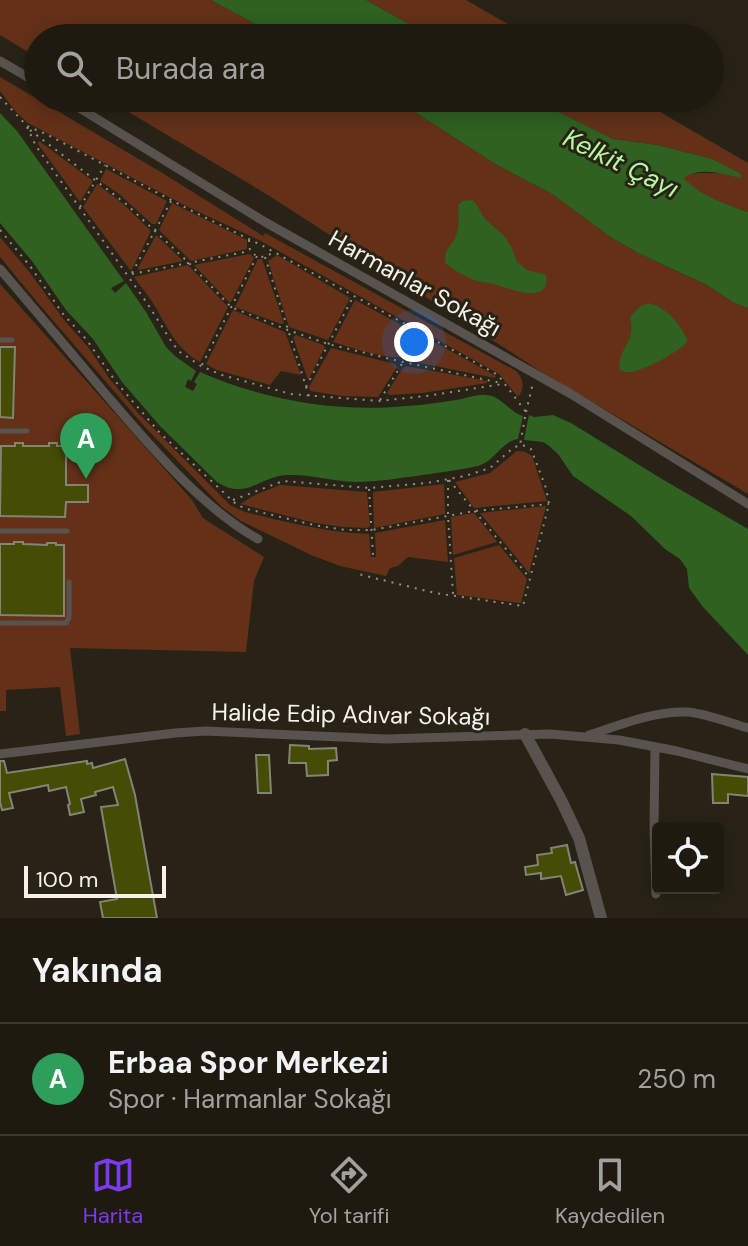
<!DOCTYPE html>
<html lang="tr">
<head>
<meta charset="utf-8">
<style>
  body { margin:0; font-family:"DM Sans",sans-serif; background:#2b271e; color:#f1f3f6 }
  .controls { position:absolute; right:24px; bottom:24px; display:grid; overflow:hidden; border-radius:8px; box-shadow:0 4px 20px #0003 }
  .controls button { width:72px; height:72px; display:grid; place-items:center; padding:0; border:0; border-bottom:2px solid #3c3830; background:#1e1a10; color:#f1f3f6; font:40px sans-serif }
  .scale { position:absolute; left:24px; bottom:20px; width:142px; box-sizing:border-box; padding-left:8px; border:4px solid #f5f2ea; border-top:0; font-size:22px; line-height:28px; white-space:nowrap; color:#f5f2ea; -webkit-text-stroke:6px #282316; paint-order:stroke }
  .you { position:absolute; left:414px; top:342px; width:28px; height:28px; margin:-20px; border:6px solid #fff; border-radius:50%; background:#1a73e8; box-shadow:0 0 0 12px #1a73e833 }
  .badge { display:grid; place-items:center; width:52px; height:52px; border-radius:50%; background:#7c3aed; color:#fff; font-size:26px; font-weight:700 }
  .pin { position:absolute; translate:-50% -66px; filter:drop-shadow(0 2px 4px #0008) }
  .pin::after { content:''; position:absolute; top:42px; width:28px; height:24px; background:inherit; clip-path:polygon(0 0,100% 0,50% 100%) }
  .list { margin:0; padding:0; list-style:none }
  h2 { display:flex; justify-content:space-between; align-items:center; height:104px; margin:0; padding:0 32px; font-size:34px }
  h2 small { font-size:26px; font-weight:400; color:#a1a19f }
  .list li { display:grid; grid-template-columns:52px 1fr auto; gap:24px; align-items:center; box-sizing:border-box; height:112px; padding:0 32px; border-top:2px solid #3c3830 }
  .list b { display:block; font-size:30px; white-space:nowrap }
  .list p { margin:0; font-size:26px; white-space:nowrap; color:#a1a19f }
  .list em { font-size:26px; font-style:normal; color:#a1a19f }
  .icon { flex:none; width:44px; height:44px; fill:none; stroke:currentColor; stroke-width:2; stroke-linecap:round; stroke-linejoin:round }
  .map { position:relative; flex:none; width:748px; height:918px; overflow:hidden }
  .search { position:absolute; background:#1e1a10; box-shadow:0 4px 20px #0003; left:24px; right:24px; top:24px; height:88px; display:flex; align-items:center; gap:20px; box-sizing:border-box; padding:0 28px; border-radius:44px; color:#a1a19f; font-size:30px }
  .sheet { height:216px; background:#1e1a10 }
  nav { display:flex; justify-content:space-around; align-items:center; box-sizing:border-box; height:112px; border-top:2px solid #3c3830; background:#1e1a10; font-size:22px; color:#a1a19f }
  nav a { display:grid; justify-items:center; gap:4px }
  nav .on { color:#7c3aed }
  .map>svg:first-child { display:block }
</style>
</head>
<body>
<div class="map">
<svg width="748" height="918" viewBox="0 0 748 918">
  <rect width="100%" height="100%" fill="#282316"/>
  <g fill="#643118">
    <polygon points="0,0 211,0 281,38 38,38 38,58 0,35"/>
    <polygon points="366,0 466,0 532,38 434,38"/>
    <path d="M0,77L164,174L263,236L265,233L516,371C524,379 525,388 518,397L499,374L259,240L190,208L28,123L16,112L0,91Z"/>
    <polygon points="105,98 393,98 497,165 552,194 609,236 638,253 707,285 734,303 748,308 748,494 540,371 268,195"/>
    <path d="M531,98H636L748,163V212C726,204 700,196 683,178C697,168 716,178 730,169L712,159L693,154L657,145L613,139Z"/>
    <polygon points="39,141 93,181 80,202 38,144"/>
    <polygon points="106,169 167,201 156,224 152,224 118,193 100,181"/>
    <polygon points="97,184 122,203 151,231 131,271 83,207"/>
    <polygon points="172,203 247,240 247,249 191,261 159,230"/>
    <polygon points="156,235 183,261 139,270 138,268"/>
    <path d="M0,237L31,274L64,320L88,347L109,378L138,413L230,505C243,513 259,515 273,519C305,526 336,533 369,534L371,557H376L375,533L445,520L448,562L408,557L398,566L390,568L386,576L340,566L311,555L241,521L222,507L144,426L38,303L0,257Z"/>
    <polygon points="250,254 254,258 231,302 229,302 194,265"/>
    <polygon points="277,255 350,298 328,340 289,327 268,261"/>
    <polygon points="258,259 262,259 284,323 281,324 235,307"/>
    <path d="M188,265L228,307L200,362C175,348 167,326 153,303C147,294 140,286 134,277Z"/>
    <polygon points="0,284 192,500 203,518 264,557 254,581 246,652 70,648 80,734 66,736 60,687 6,690 6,711 0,711"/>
    <path d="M355,300L418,334L403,357C384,359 353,348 333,342Z"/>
    <polygon points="233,310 285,332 301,375 281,371 270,385 217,370 206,364"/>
    <polygon points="296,335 323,345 325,347 308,380 294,340 293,337"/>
    <polygon points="423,336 496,376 495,378 410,361 409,357"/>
    <polygon points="331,348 395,364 397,367 378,397 343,396 310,391 309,387"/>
    <polygon points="406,366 487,381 487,383 422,393 389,395 387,393 402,369"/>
    <polygon points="517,451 525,452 532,456 547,501 474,508 455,482 490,473"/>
    <polygon points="444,484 445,514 374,528 373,492"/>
    <polygon points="280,485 367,492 370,526 367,528 343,527 315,523 240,504 255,495"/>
    <polygon points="546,506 529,573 480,513"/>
    <polygon points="474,513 497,542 453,555 451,517"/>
    <polygon points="499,545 527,579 521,603 457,595 454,558"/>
  </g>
  <g fill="#2f6120">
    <polygon points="211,0 366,0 434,38 281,38"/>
    <path d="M393,98H531L613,139L657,145L693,154L712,159L739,173L742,176L739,178C723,173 698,167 684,178C700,196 726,204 748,212V308L734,303L707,285L638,253L609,236L552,194L497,165Z"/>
    <path d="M0,113L17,131L124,281L111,288L115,293L126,283L146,312L166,347L175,356L196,371L191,381L188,379L185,387L193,391L197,384L194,382L200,372C263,400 338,413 406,406C425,405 443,402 462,399C469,397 478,394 486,395C502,396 509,412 523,416L518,439C502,441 495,461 478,466C460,470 441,472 423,475C400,478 378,482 355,482C332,481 310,474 287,475C260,476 246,501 217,482L160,426L122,382L93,339L66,310L32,261L0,223Z"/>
    <path d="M472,200L477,205L484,218L505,237L512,248L517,262L527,270L546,275C551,307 508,288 494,284C485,282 477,282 469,278C461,274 453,269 446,264C443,251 448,250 454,240C460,229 459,216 458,205L463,201Z"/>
    <path d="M648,303C667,307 680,324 688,341C680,351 640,374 626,372C624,372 622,371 620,370C617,347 637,343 630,317L641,306Z"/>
    <polygon points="529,415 534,417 553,415 571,423 662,479 748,529 748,655 703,607 689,588 687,569 680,559 665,549 631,516 573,476 558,454 548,445 543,442 524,440"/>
  </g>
  <g fill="#454c04" stroke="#828575" stroke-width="2">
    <polygon points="0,347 15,347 13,418 0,417"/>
    <polygon points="15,443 23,443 23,446 49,446 49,443 57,443 57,446 66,446 66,485 88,485 88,502 66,502 65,517 0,516 1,446 15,446"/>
    <polygon points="14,542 23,542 23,544 47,545 47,543 56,543 56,545 64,545 64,616 0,615 0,544 14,544"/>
    <polygon points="290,745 309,746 309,749 336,748 337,760 328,761 328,775 307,776 306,763 289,763"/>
    <polygon points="256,755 269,755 271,793 258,793"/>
    <polygon points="125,759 135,795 157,918 103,918 100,902 117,899 101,807 118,805 113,787 95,792 96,795 81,799 84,812 70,815 68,805 70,804 66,787 49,791 48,785 9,793 13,808 2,810 0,802 0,761 4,761 7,773 87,761 87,764 92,763 93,768"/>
    <polygon points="712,774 748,777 748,796 728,794 728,803 713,803"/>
    <polygon points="567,845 571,863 575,862 583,890 566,895 561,876 541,879 541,873 526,875 525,867 538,865 537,855 552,853 551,848"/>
  </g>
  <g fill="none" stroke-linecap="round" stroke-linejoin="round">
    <g stroke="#949086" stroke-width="2" stroke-dasharray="2 6" stroke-linecap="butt">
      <polyline points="0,97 27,126 46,134 190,210 263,246 498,375 526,412 520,445"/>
      <polyline points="27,127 36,146 147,303 173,344 180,352 201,366 222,375 291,394 379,401 426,396 503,384"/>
      <polyline points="30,130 125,203 189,263 231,307 288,330 328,344 403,362 501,383"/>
      <polyline points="80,207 105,165"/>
      <polyline points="0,230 30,266 63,314 86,339 116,382 160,433 237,505 247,509 314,525 345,530 372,530 474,511 549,504"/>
      <path d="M249,240L250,251C257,258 265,259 273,252"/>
      <polyline points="265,257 309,396"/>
      <polyline points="132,273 171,201"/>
      <polyline points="132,274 250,251"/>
      <polyline points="202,365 257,256"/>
      <polyline points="306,387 353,297"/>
      <polyline points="380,400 420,334"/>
      <polyline points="526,412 533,383"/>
      <polyline points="448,480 448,516 453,594"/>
      <polyline points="449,480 529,577"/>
      <polyline points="369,489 373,555"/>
      <polyline points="233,500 283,481 369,488 427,483 465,476 490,468 513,448 520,445 526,446 531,449 546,488 549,504 523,606 435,593 358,574"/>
    </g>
    <g stroke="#58534e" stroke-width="5">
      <polyline points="0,340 12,340"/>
      <polyline points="0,431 27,431"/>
      <polyline points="0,531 67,531"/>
      <polyline points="0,623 66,623 69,618 69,582"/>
    </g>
    <g stroke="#58534e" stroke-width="9">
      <polyline points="0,61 38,83"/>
      <polyline points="63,98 265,222 571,394 748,504"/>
      <path d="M0,269C34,309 69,350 103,391C146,441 200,507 258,539"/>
      <path d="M589,735C620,725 654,711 687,712C705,713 730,723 748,728"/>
      <polyline points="655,747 654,829 656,894"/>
      <polyline points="0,754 175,733 205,731 386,739 550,734 619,740 677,751 748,769"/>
    </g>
    <polyline stroke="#58534e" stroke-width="12" points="525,734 561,800 579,838 601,918"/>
  </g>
  <g text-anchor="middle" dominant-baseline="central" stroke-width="6" stroke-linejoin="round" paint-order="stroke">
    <g font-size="24" fill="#f5f2ea" stroke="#282316">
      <text transform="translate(415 283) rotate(29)">Harmanlar Sokağı</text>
      <text transform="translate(351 714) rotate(1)">Halide Edip Adıvar Sokağı</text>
    </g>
    <g font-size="26" font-style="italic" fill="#b3fba0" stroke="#282316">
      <text transform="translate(621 163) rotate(26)">Kelkit Çayı</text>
    </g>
  </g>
</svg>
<div class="controls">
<button><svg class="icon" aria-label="locate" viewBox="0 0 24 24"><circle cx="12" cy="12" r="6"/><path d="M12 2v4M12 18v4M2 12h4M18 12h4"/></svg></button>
</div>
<div class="scale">100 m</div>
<div class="you"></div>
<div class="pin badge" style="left:86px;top:479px;background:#2e9e5b">A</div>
<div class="search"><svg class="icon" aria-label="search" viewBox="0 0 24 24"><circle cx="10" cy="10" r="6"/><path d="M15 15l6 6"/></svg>Burada ara</div>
</div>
<section class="sheet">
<h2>Yakında<small></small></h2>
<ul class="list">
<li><span class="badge" style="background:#2e9e5b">A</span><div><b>Erbaa Spor Merkezi</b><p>Spor · Harmanlar Sokağı</p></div><em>250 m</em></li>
</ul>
</section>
<nav>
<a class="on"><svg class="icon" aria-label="map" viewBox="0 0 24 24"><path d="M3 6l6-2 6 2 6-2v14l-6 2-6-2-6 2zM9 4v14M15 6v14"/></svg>Harita</a>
<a><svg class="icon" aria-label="directions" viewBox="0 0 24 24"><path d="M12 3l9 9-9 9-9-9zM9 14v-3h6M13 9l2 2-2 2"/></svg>Yol tarifi</a>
<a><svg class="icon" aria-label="saved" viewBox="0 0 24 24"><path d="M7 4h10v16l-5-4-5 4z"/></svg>Kaydedilen</a>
</nav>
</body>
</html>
